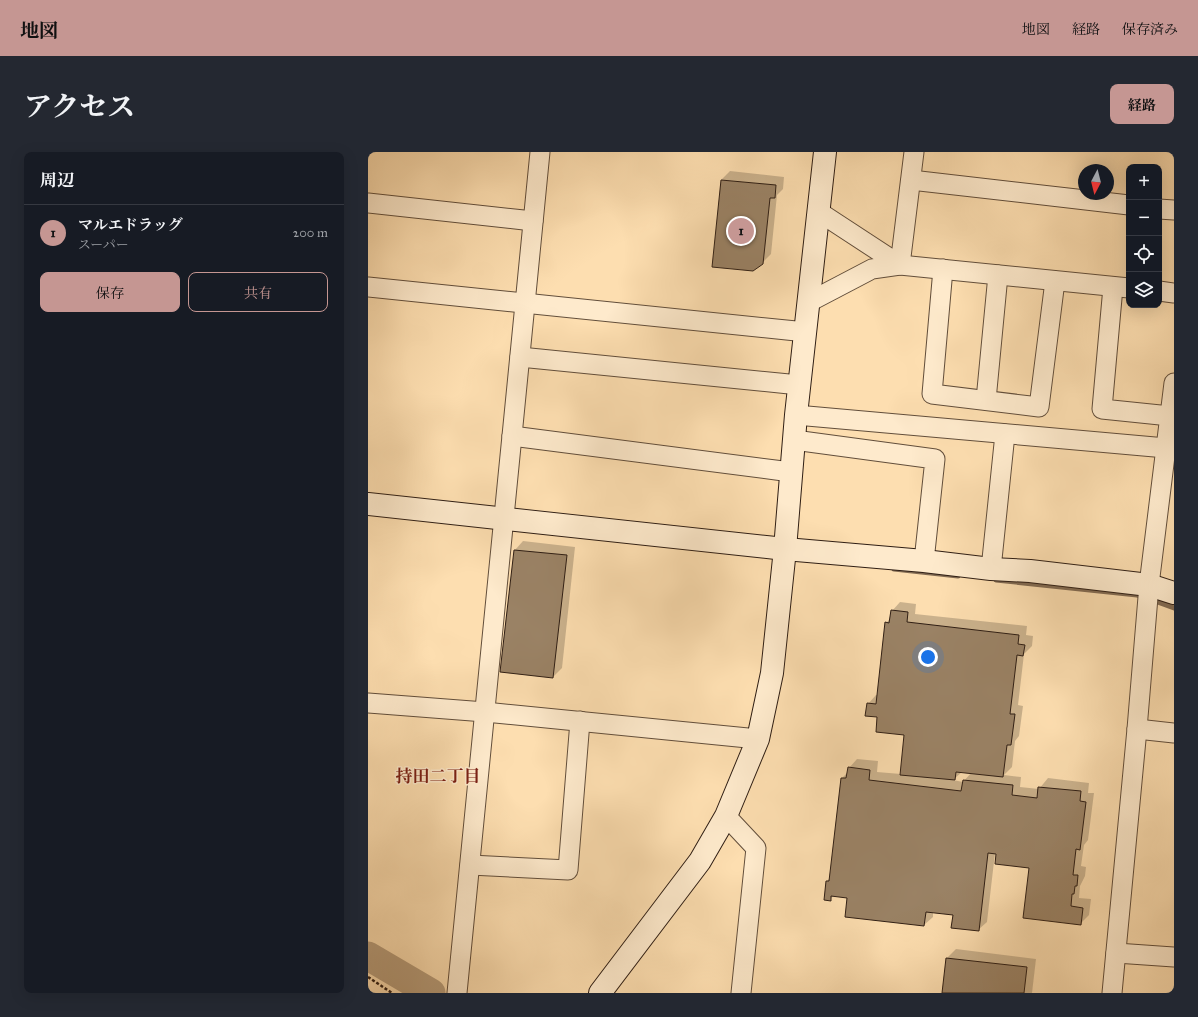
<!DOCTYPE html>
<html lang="ja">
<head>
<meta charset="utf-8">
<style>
  body { margin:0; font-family:"IM FELL Great Primer","Noto Serif JP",serif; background:#242831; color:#f1f3f6 }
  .controls { position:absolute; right:12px; top:12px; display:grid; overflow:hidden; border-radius:8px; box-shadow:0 4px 16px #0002 }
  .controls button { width:36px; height:36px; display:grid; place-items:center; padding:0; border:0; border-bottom:1px solid #363941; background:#171b24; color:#f1f3f6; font:20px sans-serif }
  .compass { position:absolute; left:710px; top:12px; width:36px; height:36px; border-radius:50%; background:#171b24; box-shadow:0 4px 16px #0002; rotate:187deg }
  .you { position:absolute; left:560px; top:505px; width:14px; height:14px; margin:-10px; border:3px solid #fff; border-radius:50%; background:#1a73e8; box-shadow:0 0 0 6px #1a73e833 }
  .badge { display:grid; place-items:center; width:26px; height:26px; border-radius:50%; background:#c59692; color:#111; font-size:13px; font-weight:700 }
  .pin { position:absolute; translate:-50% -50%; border:2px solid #fff; box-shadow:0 1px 4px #0006 }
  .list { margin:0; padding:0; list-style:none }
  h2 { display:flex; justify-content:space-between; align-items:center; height:52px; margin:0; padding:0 16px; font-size:17px }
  h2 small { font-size:13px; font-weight:400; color:#9ea1a6 }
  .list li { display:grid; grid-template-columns:26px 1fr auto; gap:12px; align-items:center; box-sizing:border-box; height:56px; padding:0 16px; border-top:1px solid #363941 }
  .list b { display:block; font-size:15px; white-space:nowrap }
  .list p { margin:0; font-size:13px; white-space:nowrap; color:#9ea1a6 }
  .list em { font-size:13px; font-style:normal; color:#9ea1a6 }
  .actions { display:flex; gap:8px; padding:12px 16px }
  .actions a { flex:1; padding:9px 0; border:1px solid #c59692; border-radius:8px; text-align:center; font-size:14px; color:#c59692 }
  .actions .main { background:#c59692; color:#111 }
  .icon { flex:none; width:22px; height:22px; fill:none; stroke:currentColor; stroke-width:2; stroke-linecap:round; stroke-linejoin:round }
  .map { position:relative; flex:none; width:806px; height:841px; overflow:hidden; border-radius:8px }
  header { display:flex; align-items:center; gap:24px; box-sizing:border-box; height:56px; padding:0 20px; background:#c59692; color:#111 }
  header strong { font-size:19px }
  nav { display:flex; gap:22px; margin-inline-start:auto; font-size:14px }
  .intro { display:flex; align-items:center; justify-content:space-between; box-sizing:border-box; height:96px; padding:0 24px }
  h1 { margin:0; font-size:28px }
  .button { padding:10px 18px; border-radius:8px; background:#c59692; color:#111; font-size:14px; font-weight:700 }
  main { display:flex; gap:24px; padding:0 24px }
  aside { flex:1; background:#171b24; border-radius:8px; box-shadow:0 4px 16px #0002 }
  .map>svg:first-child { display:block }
</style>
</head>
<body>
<header>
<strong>地図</strong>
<nav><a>地図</a><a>経路</a><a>保存済み</a></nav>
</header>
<div class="intro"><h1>アクセス</h1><a class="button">経路</a></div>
<main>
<aside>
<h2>周辺<small></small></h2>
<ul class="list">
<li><span class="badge">1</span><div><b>マルエドラッグ</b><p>スーパー</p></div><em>200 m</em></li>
</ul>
<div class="actions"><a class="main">保存</a><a>共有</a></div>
</aside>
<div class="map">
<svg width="806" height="841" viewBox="0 0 806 841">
  <rect width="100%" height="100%" fill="#fddeb0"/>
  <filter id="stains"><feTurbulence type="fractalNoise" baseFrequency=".005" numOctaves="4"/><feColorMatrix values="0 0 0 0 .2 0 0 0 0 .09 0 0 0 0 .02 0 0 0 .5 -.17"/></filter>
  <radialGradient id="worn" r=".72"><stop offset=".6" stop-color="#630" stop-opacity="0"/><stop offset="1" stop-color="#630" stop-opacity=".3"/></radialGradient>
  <g fill="#0003" fill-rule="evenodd">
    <polygon points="362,19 416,25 415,37 409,43 403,102 394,111 345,114 353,28"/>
    <polygon points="155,389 207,395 194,516 185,525 147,398"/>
    <path d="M532,450L548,452L547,462L659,474L658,483L665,484L664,494L656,502L650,553L655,554L651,584L647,589L644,615L636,623L653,625L652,635L671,637L680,626L721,631L720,641H726L720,688L716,693L713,714L718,715L717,724L712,734L711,746L723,747L721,763L712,772L662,715L627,701L619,770L610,778L586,762L565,760V765L556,773L480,745L466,743L462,748L459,729L463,725L474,626L480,620L481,616L489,607L510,609L509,620L533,622L537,582L511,564L500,552L508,543H510L518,471L523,466L524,459ZM594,620L603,621L595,630L585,628Z"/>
    <polygon points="588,797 668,807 664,841 575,841 579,806"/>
  </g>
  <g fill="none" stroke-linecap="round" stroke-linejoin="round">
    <g stroke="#816a52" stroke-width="5">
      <polyline points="526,417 590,424"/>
      <polyline points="628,428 769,443 776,445"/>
      <polyline points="784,448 806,456"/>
    </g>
    <polyline stroke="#b79d7b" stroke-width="29" points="0,804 63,841"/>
  </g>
  <g fill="#9a8265" stroke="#2f1e14">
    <polygon points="353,28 408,33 407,46 402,46 395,112 385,119 344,115"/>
    <polygon points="146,398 199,403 185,526 132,520"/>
    <polygon points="523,458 540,460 539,470 651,483 650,492 657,493 655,504 649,503 642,562 647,562 643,593 639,593 635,625 588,620 587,628 532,623 536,583 508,580 509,565 497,564 499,551 508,552 517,470 521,471"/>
    <polygon points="480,615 502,618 501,628 593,639 595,628 645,633 644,643 669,646 670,635 713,639 712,649 718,650 712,698 708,697 705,723 710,723 709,734 707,734 706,742 704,742 703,754 715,756 713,773 655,766 661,716 627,712 628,702 620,701 611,779 583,776 585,763 558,760 556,774 477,765 479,746 463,744 463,749 456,748 458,729 461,729 473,626 478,626"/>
    <polygon points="578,806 659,815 656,841 574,841"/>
  </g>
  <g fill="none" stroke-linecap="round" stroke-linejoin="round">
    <defs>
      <g id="street">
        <polyline points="543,28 761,53"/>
        <polyline points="0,51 165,69"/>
        <polyline points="791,57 806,58"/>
        <polyline points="451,60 532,113 546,0"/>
        <polyline points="575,117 564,242 671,255 687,129"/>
        <polyline points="0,135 438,180"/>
        <polyline points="745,135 734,257 802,264"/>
        <polyline points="791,139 806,141"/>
        <polyline points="441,150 504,117 532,113 761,136"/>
        <polyline points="152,205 431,233"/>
        <polyline points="618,248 630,123"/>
        <polyline points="428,263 798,296"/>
        <polyline points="144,284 423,320"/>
        <polyline points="426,288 567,307 556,409"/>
        <polyline points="623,417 637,282"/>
        <polyline points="0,551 117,560 390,587"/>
        <polyline points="769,577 806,581"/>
        <polyline points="358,664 388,696 373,841"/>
        <polyline points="102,713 200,718 212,569"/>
        <polyline points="748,801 806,805"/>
        <polyline points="89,841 172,0"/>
        <polyline points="744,841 769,577 781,433 806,231"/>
      </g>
      <g id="secondary">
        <polyline points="0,352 417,397 556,409 623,417 662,419 781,433 806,441"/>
        <polyline points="232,841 332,709 358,664 390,587 404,521 417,397 428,263 457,0"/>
      </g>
    </defs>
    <use href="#street" stroke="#624e3b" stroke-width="21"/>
    <use href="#secondary" stroke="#2f1e14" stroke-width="24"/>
    <polyline stroke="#2f1e14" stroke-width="2.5" stroke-dasharray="3 2" stroke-linecap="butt" points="0,825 24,841"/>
    <use href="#street" stroke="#feeacc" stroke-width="19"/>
    <use href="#secondary" stroke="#feeacc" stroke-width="22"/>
  </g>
  <g text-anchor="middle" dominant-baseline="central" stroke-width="3" stroke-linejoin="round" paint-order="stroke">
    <g font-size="17" font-weight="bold" fill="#7a1f14" stroke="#feeacc">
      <text x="70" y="624">持田二丁目</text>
    </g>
  </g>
  <rect width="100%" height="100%" filter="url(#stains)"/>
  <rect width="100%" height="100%" fill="url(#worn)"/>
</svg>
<div class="controls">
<button>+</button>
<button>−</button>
<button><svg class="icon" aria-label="locate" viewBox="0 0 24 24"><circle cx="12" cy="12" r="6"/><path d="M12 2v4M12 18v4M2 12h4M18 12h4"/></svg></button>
<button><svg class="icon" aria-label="layers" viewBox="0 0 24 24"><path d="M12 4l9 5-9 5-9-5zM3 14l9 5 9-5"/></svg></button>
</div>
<svg class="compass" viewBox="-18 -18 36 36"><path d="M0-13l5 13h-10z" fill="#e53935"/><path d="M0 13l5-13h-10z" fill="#9ea1a6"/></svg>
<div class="you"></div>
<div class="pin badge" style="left:373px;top:79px">1</div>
</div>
</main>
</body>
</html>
